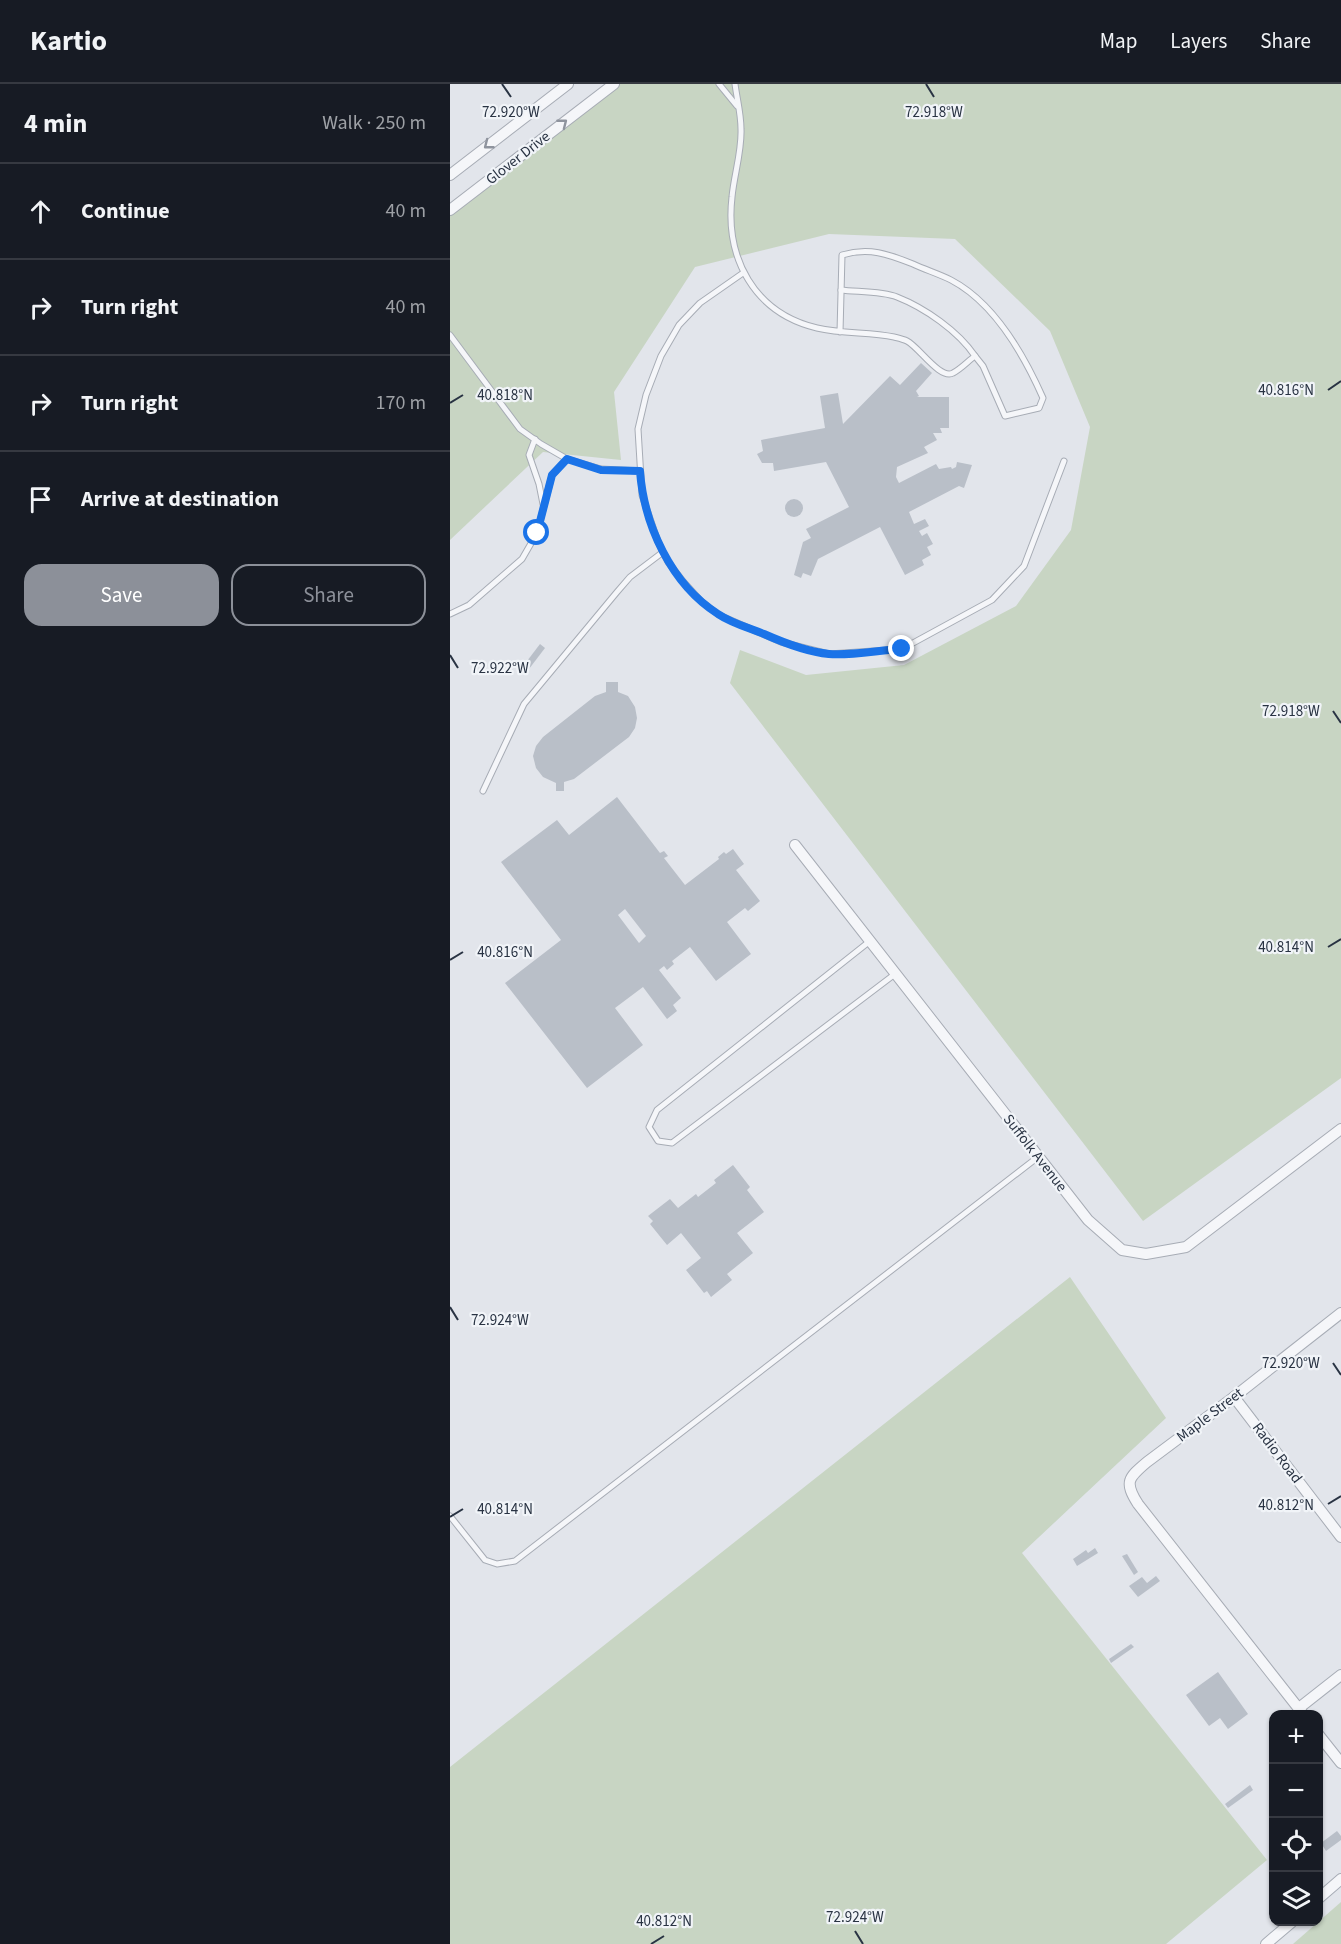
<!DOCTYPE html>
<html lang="en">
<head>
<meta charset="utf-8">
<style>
  body { margin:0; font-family:"Source Sans 3",sans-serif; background:#20242c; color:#f1f3f6 }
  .controls { position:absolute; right:18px; bottom:18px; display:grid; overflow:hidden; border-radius:12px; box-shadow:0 2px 4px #0004 }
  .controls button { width:54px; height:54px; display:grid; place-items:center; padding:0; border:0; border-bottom:2px solid #363941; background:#171b24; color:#f1f3f6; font:30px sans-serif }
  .stop { position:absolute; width:18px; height:18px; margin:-14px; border:4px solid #1a73e8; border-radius:50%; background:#fff }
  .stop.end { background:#1a73e8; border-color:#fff; box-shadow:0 2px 6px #0008 }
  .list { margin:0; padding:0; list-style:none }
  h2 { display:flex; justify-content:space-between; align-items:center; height:78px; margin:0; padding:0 24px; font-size:26px }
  h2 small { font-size:20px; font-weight:400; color:#9ea1a6 }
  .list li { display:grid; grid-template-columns:39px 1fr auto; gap:18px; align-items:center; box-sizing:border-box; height:96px; padding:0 24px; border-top:2px solid #363941 }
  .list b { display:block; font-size:22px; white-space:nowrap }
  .list em { font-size:20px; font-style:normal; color:#9ea1a6 }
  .actions { display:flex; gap:12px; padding:18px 24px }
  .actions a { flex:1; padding:14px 0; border:2px solid #8c9099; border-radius:18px; text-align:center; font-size:21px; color:#8c9099 }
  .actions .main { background:#8c9099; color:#fff }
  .icon { flex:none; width:33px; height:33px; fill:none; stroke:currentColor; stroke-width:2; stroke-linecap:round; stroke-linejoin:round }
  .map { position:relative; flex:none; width:891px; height:1860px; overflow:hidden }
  header { display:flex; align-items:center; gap:36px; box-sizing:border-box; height:84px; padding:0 30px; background:#171b24; border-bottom:2px solid #363941 }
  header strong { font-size:28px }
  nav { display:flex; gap:33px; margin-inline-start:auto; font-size:21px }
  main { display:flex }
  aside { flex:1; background:#171b24 }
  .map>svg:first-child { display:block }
</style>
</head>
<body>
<header>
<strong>Kartio</strong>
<nav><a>Map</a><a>Layers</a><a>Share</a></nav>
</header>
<main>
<aside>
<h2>4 min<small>Walk · 250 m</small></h2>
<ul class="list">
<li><svg class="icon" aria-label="ahead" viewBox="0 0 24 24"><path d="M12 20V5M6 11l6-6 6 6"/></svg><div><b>Continue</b></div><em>40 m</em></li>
<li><svg class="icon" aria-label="right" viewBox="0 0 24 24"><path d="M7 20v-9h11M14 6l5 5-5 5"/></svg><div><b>Turn right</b></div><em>40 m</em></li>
<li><svg class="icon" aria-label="right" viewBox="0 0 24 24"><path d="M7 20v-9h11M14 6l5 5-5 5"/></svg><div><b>Turn right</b></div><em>170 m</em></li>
<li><svg class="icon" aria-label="arrive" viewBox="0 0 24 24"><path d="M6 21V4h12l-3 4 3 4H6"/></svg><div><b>Arrive at destination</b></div></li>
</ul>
<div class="actions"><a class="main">Save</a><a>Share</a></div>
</aside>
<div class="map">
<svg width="891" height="1860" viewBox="0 0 891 1860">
  <rect width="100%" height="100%" fill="#e2e5eb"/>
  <g fill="#c8d5c3">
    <polygon points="164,0 891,0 891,994 693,1137 280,599 290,566 356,591 454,581 566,522 621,446 640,343 600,247 505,155 379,150 245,183 164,308 171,376 93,368 0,456 0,126"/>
    <polygon points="620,1193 716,1334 572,1469 817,1776 716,1860 0,1860 0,1683"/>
    <polygon points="891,1818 891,1860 843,1860"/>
  </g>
  <g fill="#b9bfc8" fill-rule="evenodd">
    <polygon points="471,279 482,289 466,307 469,312 467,313 499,313 499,344 490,344 492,349 483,349 487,356 474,363 478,369 447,383 446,393 449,399 486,380 489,385 501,383 502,385 506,383 507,378 522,381 514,404 509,402 459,428 464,440 475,435 479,442 469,447 472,452 477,449 483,460 477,463 481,471 472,476 474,481 455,491 430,443 368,475 361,492 353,489 351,494 344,491 353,458 361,454 356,445 399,423 376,378 324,387 323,379 312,379 307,370 313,367 311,356 375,344 370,312 388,309 393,340 440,292 450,301"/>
    <circle cx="344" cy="424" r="9"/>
    <polygon points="90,560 95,564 79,585 74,581"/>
    <polygon points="156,598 168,598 168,608 178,612 185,623 187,634 185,644 179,653 124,695 114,698 114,707 106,707 106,699 93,693 86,684 83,672 86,662 93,653 145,612 156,608"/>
    <path d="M167,713L210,769L214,767L218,772L214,774L235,801L269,775L268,773L274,768L276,770L283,765L294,780L286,786L310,817L298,827L295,824L277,838L301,870L266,897L240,863L222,877L224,880L217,886L214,882L209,886L231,914L223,921L227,927L217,935L193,903L165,924L193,961L137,1004L55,899L111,856L51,778L107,736L119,751ZM175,825L196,852L189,859L168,831Z"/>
    <polygon points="283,1081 300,1103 297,1106 314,1128 287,1149 303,1169 277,1190 282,1196 261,1213 257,1207 254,1209 236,1186 251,1174 231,1149 217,1161 200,1140 203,1137 198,1132 220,1115 228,1124 246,1110 248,1113 266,1099 264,1096"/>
    <polygon points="645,1464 648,1469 627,1482 623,1475 636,1466 638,1469"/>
    <polygon points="677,1470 688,1488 684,1491 672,1472"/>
    <polygon points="706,1492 710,1497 688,1513 679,1502 692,1493 697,1499"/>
    <polygon points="681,1560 684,1563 661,1579 659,1575"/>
    <polygon points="768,1588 798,1630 778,1645 770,1634 759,1642 736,1611"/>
    <polygon points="800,1701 803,1706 778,1724 775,1720"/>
    <polygon points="887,1747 891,1752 891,1756 876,1767 871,1759"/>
  </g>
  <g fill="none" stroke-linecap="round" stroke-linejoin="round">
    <defs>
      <g id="lane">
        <polyline points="269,0 287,22"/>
        <path d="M285,0C287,15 291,30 291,45C292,67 284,91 282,113C275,174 304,229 367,244C393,250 419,248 444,253C448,254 453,255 457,257C469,263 490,296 503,289C511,285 518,277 525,272L533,282L555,332L589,324L593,314C574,271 545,219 501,196C489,190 476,186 463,180C438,170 419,163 392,171L390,248"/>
        <polyline points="293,189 250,219 229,241 211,272 196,311 188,345 192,411 208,458 218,478 232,496 251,517 269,531 331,558 379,570 452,565 542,516 574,482 614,377"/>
        <path d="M391,206C407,208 432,207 447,213C475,224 508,247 525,272"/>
        <polyline points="0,251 70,345 91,360 117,375 151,385 190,387"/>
        <polyline points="85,355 79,371 89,400 93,420"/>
        <polyline points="0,530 19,521 72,475 87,449 102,391 117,375"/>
        <polyline points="33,707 74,620 167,508 180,493 213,468"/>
        <polyline points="420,857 207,1026 199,1043 208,1057 222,1059 445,890"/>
        <polyline points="0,1432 35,1476 47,1480 65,1477 588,1073"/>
      </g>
      <g id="street">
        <polyline points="0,91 118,0"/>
        <polyline points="0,126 164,0"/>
        <polyline points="345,761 638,1136 672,1166 696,1170 736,1163 891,1045"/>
        <polyline points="784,1313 891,1453"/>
        <polyline points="849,1624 891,1591"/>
        <path d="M853,1630L688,1420C674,1398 678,1394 697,1378L784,1313L891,1229"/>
        <polyline points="868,1650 891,1679"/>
        <polyline points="868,1815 891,1795"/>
        <polyline points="816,1860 842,1838"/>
      </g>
    </defs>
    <use href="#lane" stroke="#a7acb5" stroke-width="7"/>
    <use href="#street" stroke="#a7acb5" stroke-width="12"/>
    <use href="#lane" stroke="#f5f6f9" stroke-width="5"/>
    <use href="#street" stroke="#f5f6f9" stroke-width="10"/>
  </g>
  <defs><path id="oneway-chevron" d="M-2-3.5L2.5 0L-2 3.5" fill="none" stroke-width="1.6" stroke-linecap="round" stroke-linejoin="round" transform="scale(1.5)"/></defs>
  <g stroke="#8f949e">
    <use href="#oneway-chevron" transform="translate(113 39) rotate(-38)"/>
    <use href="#oneway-chevron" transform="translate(38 61) rotate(142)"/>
  </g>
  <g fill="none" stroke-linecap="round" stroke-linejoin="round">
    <path stroke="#1a73e8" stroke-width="8" d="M87,449L102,391L117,375L151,386L190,387C194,441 221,500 268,530C281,539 299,544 314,550C332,558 359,568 379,570C400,572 430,566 452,565"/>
  </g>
  <path fill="none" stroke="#293343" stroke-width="2" d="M52,0L61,13M476,0L484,13M878,306L891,297M0,319L13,311M0,571L8,584M883,627L891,639M878,863L891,855M0,876L13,868M0,1223L8,1236M883,1279L891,1291M878,1420L891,1412M0,1433L13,1425M405,1847L413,1860M201,1860L214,1852"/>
  <g text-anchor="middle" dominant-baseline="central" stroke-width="4.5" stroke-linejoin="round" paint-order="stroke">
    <g font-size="15" fill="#293343" stroke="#f1f4f8">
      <text transform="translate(68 74) rotate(-38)">Glover Drive</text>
      <text transform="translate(585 1069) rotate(52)">Suffolk Avenue</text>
      <text transform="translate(760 1331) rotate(-37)">Maple Street</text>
      <text transform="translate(827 1369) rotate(53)">Radio Road</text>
    </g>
  </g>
  <g font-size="15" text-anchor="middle" fill="#293343" stroke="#f1f4f8" stroke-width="4.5" stroke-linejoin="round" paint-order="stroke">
    <text x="61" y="33">72.920°W</text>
    <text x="484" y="33">72.918°W</text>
    <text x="836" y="311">40.816°N</text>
    <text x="55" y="316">40.818°N</text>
    <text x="50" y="589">72.922°W</text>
    <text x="841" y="632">72.918°W</text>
    <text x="836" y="868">40.814°N</text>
    <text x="55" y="873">40.816°N</text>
    <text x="50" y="1241">72.924°W</text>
    <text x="841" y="1284">72.920°W</text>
    <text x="836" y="1426">40.812°N</text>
    <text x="55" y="1430">40.814°N</text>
    <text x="405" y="1838">72.924°W</text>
    <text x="214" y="1842">40.812°N</text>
  </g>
</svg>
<div class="controls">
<button>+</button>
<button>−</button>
<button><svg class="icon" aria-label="locate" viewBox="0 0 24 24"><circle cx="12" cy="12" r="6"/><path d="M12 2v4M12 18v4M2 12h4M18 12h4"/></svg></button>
<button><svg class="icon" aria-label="layers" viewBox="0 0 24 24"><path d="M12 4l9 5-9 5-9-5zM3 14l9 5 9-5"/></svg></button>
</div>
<div class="stop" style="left:87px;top:449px"></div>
<div class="stop end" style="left:452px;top:565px"></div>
</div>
</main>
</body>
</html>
